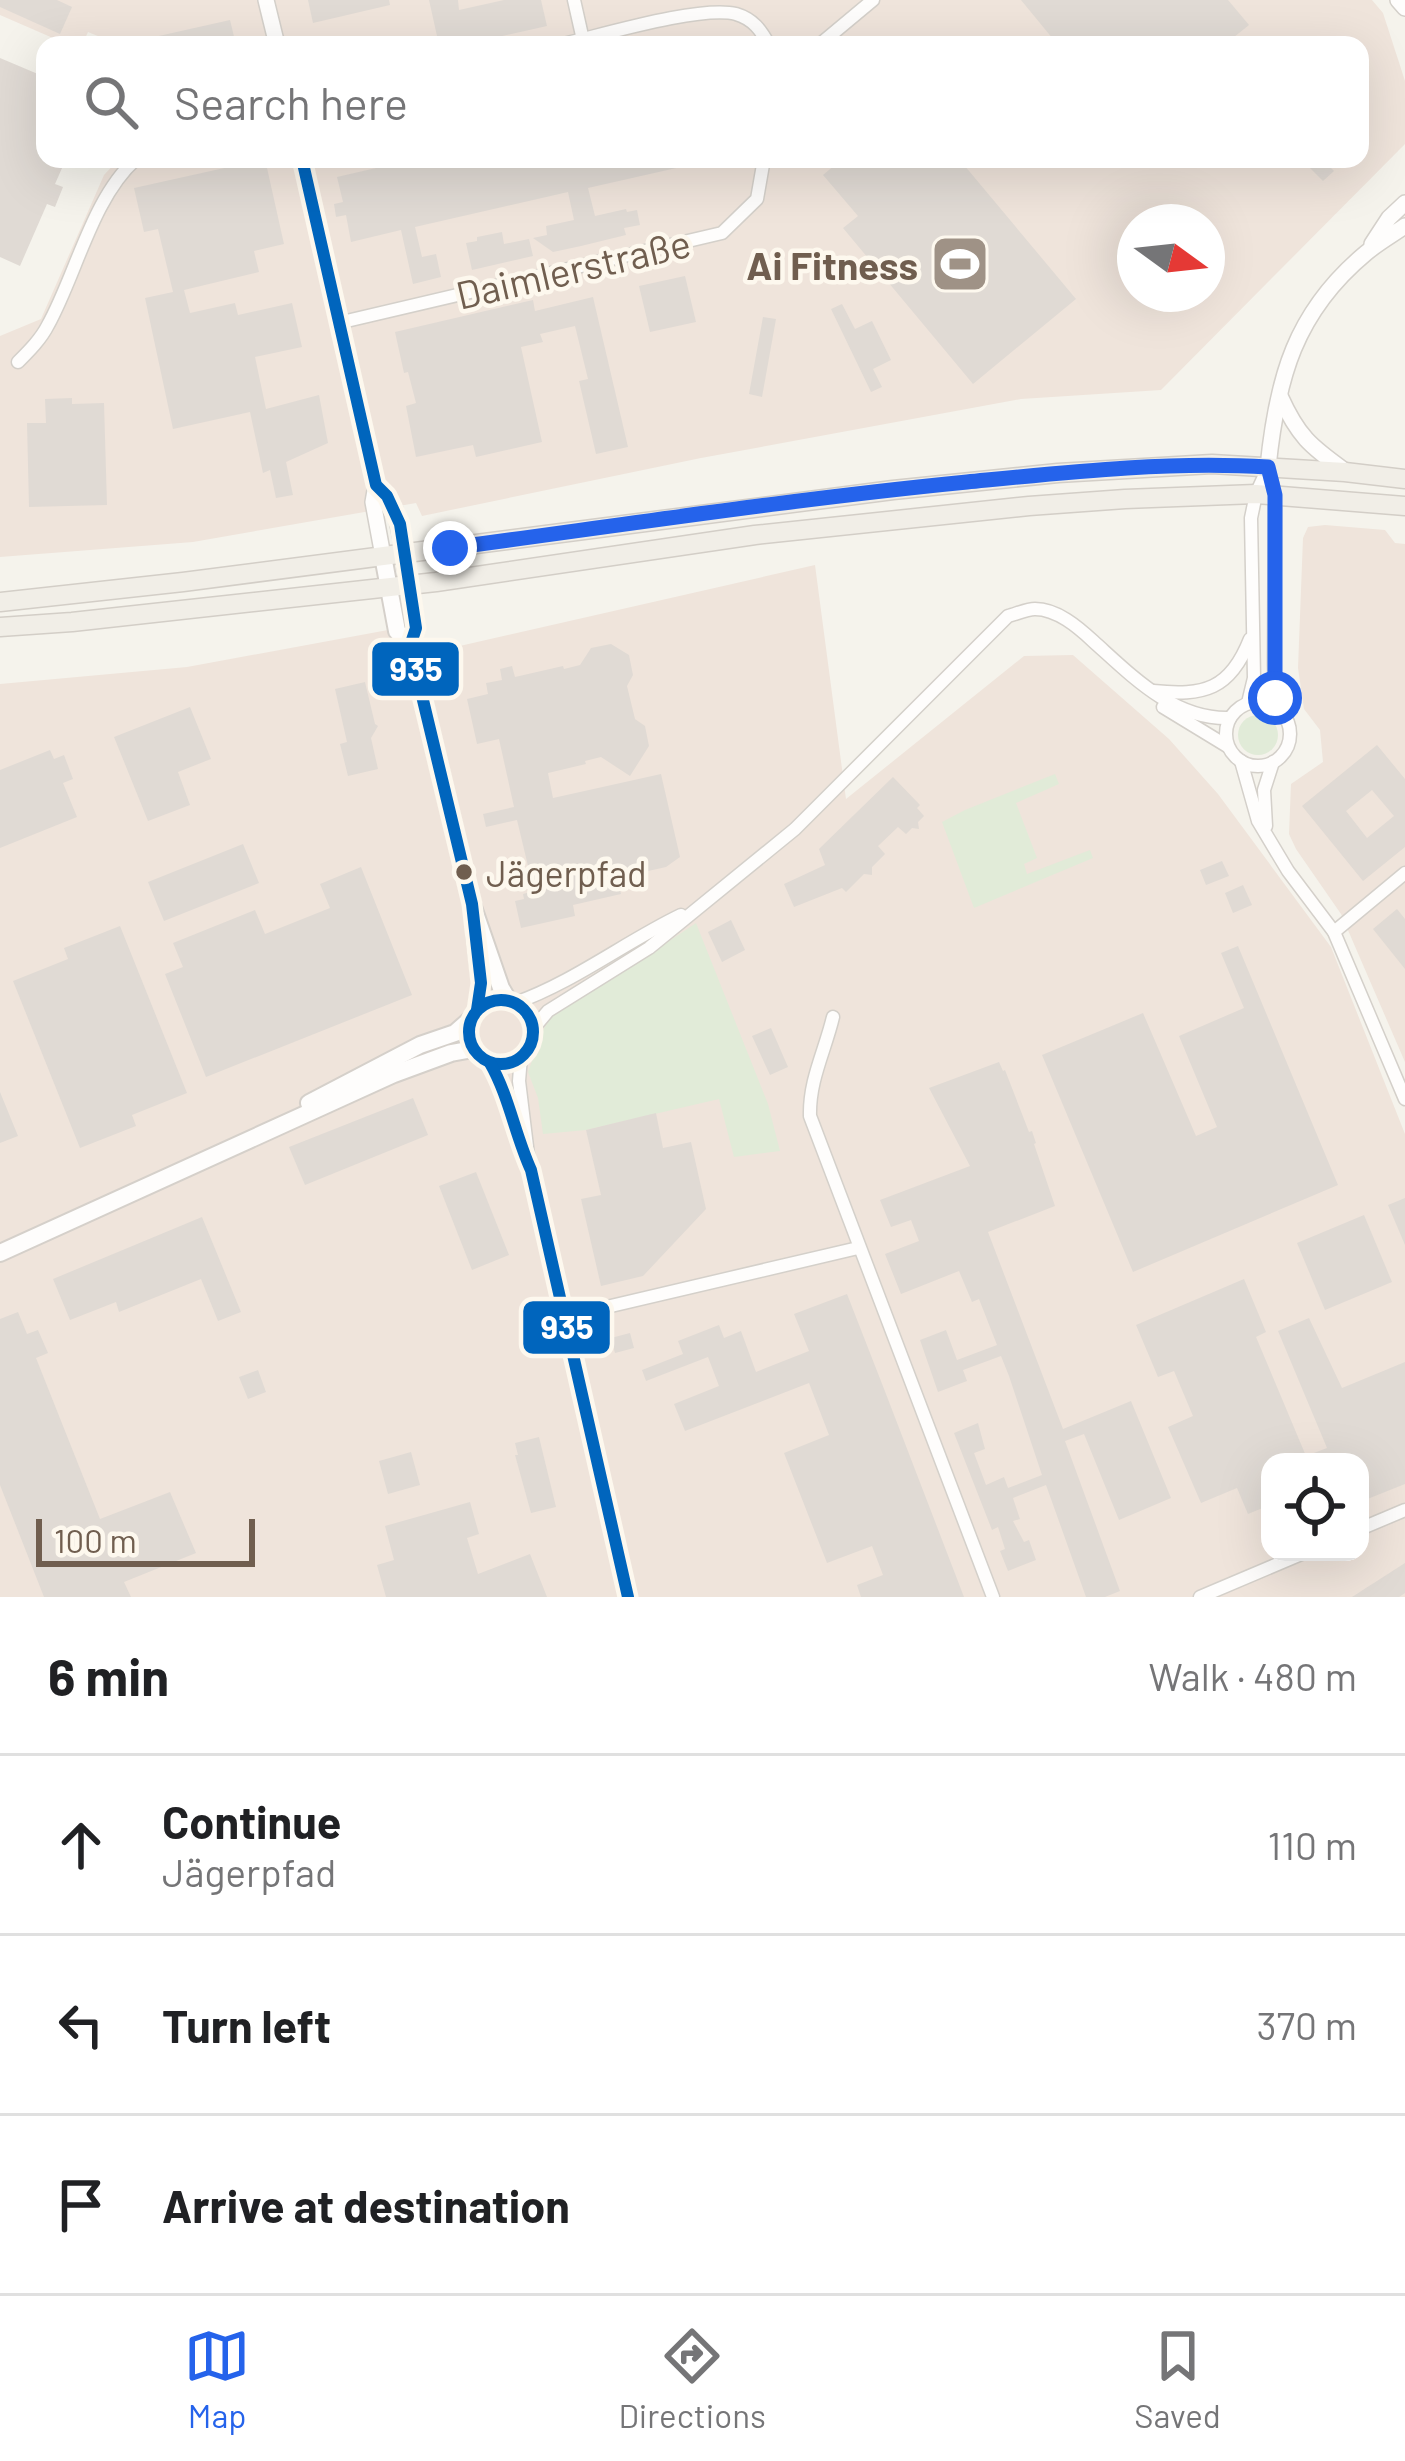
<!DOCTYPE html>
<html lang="en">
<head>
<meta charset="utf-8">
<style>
  body { margin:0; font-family:Barlow,sans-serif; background:#f2f2f2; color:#202124 }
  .controls { position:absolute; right:36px; bottom:36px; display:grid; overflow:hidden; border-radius:24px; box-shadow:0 12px 48px #0002 }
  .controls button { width:108px; height:108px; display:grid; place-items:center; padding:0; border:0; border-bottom:3px solid #e0e0e0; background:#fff; color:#202124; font:60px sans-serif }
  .compass { position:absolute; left:1117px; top:204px; width:108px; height:108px; border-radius:50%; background:#fff; box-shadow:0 12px 48px #0002; rotate:105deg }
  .scale { position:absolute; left:36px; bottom:30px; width:219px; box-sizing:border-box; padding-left:12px; border:6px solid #705e4f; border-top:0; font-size:33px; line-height:42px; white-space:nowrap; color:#705e4f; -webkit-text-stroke:9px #fdf8ee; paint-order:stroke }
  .stop { position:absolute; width:36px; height:36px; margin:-27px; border:9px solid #2563eb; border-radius:50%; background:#fff }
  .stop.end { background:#2563eb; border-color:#fff; box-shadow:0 3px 12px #0008 }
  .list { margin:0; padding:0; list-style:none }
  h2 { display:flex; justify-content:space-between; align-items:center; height:156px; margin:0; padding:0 48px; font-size:51px }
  h2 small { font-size:39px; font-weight:400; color:#757577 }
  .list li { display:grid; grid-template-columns:78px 1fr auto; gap:36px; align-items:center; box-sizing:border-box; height:180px; padding:0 48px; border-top:3px solid #e0e0e0 }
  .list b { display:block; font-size:45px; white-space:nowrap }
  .list p { margin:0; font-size:39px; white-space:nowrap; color:#757577 }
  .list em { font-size:39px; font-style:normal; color:#757577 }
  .icon { flex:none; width:66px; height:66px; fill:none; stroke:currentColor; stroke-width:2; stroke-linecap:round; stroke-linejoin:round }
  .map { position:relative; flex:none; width:1405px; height:1597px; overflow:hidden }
  .search { position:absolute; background:#fff; box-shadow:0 12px 48px #0002; left:36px; right:36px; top:36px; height:132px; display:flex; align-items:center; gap:30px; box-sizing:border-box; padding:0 42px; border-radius:24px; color:#757577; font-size:45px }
  .sheet { height:696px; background:#fff }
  nav { display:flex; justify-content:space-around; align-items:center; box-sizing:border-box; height:168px; border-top:3px solid #e0e0e0; background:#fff; font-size:33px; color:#757577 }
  nav a { display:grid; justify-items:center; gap:6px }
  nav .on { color:#2563eb }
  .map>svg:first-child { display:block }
</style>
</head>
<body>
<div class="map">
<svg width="1405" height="1597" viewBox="0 0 1405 1597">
  <rect width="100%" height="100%" fill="#f5f3ec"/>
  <g fill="#efe4db" fill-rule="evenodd">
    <path d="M0,0H1372L1383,13L1405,81V144L1161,390L1021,399L701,458L422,516L416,503L193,542L0,557V336L41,319L104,175L119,159H1360V45H111L110,41L88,32L82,45H69L0,15ZM1135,222H1207V294H1135Z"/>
    <polygon points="1325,525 1385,530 1395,543 1405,544 1405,1062 1341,914 1296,849 1289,834 1291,784 1323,762 1320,730 1304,709 1298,668 1303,538 1308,527"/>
    <path d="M815,565L846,799L1024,656L1073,655L1169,739L1218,794L1331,947L1405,1134V1597H0V684L187,667L388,630L394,661ZM1270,1462H1360V1552H1270Z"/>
  </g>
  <g fill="#e1ebd8">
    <circle cx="1258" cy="735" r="20"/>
    <polygon points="1055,774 1059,784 1016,803 1037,858 1024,864 1027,874 1090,850 1093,858 974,908 942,822 965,810"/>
    <polygon points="696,923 768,1104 780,1151 734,1157 719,1099 586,1130 543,1134 538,1098 528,1072 544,1028 557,1010 623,972"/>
  </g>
  <g fill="#e0dad4" fill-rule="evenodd">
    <polygon points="0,0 57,0 72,7 60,34 0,7"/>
    <polygon points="308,0 389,0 390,5 313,23"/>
    <polygon points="429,0 458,0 459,10 504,0 541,0 547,26 462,45 439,45"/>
    <polygon points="1021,0 1228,0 1249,25 1224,45 1058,45"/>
    <polygon points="230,20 236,45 141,45 141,40"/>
    <polygon points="0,58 45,77 45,159 66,159 55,184 63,187 55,207 47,204 20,266 0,257"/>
    <polygon points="265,159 284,244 254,251 259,272 184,290 190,313 235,303 238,315 292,303 302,347 255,357 266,409 319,395 328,443 286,462 293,495 276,498 270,470 263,473 250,412 173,429 145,298 173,292 158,229 144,232 134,188"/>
    <polygon points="415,159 693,159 694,164 588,188 595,216 626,209 627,212 637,210 640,225 624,228 626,235 581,246 553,252 533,238 547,235 546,226 574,220 568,192 415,227 422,257 436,254 441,277 413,284 401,230 351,242 346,215 336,217 334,204 343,202 337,177"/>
    <polygon points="842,159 959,159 1076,299 973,384 843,228 858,216 823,175"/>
    <polygon points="1317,159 1322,159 1334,171 1323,181 1309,167"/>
    <polygon points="502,232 504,244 529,239 533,256 472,270 466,243 477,241 477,237"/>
    <polygon points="685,276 696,322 650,332 639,286"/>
    <polygon points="593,297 628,447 596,454 579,381 588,379 575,326 540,334 543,342 521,347 542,442 476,457 473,445 416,457 406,406 416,403 408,372 404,373 395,332 533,300 535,311"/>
    <polygon points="842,304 855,329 872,321 891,360 873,369 882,387 871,392 831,309"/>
    <polygon points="763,317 776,319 762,397 749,394"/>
    <polygon points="72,398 72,404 104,403 107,505 29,507 27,423 46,423 45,399"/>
    <polygon points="611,644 629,655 633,675 627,686 635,719 645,726 649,746 630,776 601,757 585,761 586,764 548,773 553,798 661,774 680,857 666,867 617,878 621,894 573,905 575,916 521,928 515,901 524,899 523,894 534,891 517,820 486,827 483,814 514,807 499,739 477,744 467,699 488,694 486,683 502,680 500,669 512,666 515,677 563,666 564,669 580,665 591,648"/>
    <polygon points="365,682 375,724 378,726 371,738 378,769 348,776 340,744 347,742 335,689"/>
    <polygon points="190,707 211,759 178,772 190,805 148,821 114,737"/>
    <path d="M1377,745L1405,779V847L1363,881L1302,806ZM1372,790L1394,816L1367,838L1346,811Z"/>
    <polygon points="50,750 54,759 64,755 73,779 63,783 77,817 0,848 0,770"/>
    <polygon points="893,777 920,805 917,808 924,816 918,822 919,829 912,828 906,834 898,827 878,846 885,854 872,867 872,875 864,874 846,892 842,888 794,907 784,884 825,865 819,849"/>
    <polygon points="243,844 259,883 164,921 148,882"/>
    <polygon points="1222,861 1229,876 1206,885 1200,870"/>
    <polygon points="361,867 412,995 206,1077 165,974 183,967 173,943 255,910 265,934 330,908 320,884"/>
    <polygon points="1243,885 1252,905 1233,913 1225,893"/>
    <polygon points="1397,909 1405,919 1405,969 1373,929"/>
    <polygon points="731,920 745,950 722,962 708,932"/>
    <polygon points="120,926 187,1093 132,1115 136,1126 80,1148 13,981 68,959 64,948"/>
    <polygon points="1238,946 1338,1185 1133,1272 1042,1055 1143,1013 1196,1136 1217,1127 1179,1036 1244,1008 1221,953"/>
    <polygon points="771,1028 788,1067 770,1075 752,1036"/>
    <polygon points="999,1062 1003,1071 1005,1070 1029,1132 1032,1131 1036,1143 1034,1144 1055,1206 988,1232 1063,1429 1131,1401 1171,1498 1119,1520 1084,1434 1065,1441 1120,1591 1105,1597 1086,1597 1046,1485 1013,1498 1020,1519 1013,1521 1024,1542 1029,1540 1036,1560 1008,1571 1000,1551 1005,1549 998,1527 992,1530 954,1433 978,1423 985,1449 974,1453 986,1485 1004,1477 1008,1488 1042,1475 1009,1376 1001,1356 963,1370 967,1381 938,1392 920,1340 946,1330 957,1360 997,1345 979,1299 972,1302 959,1271 901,1294 885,1254 919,1241 911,1220 891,1227 880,1200 970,1166 929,1088"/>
    <polygon points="0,1092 18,1136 0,1143"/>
    <polygon points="413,1098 428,1135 305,1185 289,1147"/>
    <polygon points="656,1113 663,1148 691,1142 706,1209 643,1276 601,1286 581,1199 601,1195 586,1130"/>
    <polygon points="476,1172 509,1255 472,1270 439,1186"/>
    <polygon points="1405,1198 1405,1245 1388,1205"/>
    <polygon points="1364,1215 1392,1282 1325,1310 1297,1243"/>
    <polygon points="202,1217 241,1312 218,1321 201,1279 119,1312 116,1302 70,1320 53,1279"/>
    <polygon points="1244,1279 1266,1332 1256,1337 1306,1456 1327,1448 1278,1331 1309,1318 1342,1388 1405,1362 1405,1484 1360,1502 1360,1462 1270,1462 1270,1505 1248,1514 1237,1488 1201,1503 1168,1427 1193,1416 1174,1371 1158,1377 1136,1325"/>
    <polygon points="847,1294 886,1394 964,1597 861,1597 857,1585 883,1575 872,1546 827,1563 784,1453 829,1435 809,1383 685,1431 674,1404 719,1386 708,1357 646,1381 642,1370 683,1354 678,1341 719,1325 724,1338 741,1331 756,1372 809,1351 794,1314"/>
    <polygon points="18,1312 27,1334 38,1330 48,1353 36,1358 100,1519 170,1492 196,1553 124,1582 131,1597 44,1597 0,1485 0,1319"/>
    <polygon points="630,1333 634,1348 615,1353 611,1338"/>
    <polygon points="258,1370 266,1392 248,1399 239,1377"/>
    <polygon points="539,1437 556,1507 531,1513 515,1455 518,1455 515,1443"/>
    <polygon points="411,1452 420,1485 388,1494 379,1461"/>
    <polygon points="470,1502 479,1534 467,1538 478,1574 530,1554 547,1597 386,1597 377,1565 394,1560 385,1526"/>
    <polygon points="1405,1563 1405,1593 1399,1597 1352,1597"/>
  </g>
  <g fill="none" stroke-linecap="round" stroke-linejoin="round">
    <defs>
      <g id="minor">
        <polyline points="574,0 583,40"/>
        <path d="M559,45C599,36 700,5 736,14C753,19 761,30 769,45"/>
        <polyline points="819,45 873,0"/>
        <polyline points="338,323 722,233 757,199 764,159"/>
        <path d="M18,362C29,351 41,339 48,325C76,275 92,198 136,159"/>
        <polyline points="1268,467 1275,495 1274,664 1275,698 1279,709"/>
        <path d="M1153,691C1204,696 1230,690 1250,639"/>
        <circle cx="1258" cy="734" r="32"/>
        <polyline points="1248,703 1254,678 1251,518 1256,494 1268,468"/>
        <polyline points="1163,707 1227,746"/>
        <polyline points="1241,761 1258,821 1288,871 1334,932 1405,1099"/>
        <polyline points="1266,826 1264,790 1273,762"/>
        <polyline points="1334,932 1405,873"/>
        <path d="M515,1003C574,982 625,942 681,915"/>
        <path d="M833,1017C825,1051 809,1080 810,1116L993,1597"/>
        <path d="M533,1029L548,1011L649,948L795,829L1008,616C1016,614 1027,609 1035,609C1057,609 1078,627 1093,641C1132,676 1174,720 1230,718"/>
        <polyline points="521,1057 519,1081 529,1163 628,1597"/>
        <path d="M490,1063C511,1090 510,1126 526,1156"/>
        <polyline points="564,1317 858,1248"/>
        <polyline points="1360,1529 1405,1510"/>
        <polyline points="1200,1597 1306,1552"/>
      </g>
      <g id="tertiary">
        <polyline points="266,0 277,45"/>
        <polyline points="1398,0 1405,8"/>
        <polyline points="302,159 376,485 373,502 383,556"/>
        <polyline points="1372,244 1389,218 1405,203"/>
        <path d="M1280,396C1298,436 1310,446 1345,471"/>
        <path d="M1268,467C1277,378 1295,312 1366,253C1378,243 1392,235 1405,226"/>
        <polyline points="376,485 395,510 404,553"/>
      </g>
      <g id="secondary">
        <polyline points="404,553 416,628 410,646"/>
        <polyline points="383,556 397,631 410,646 472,904 501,988 508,1000"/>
        <polyline points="475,935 481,983 477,1010"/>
        <circle cx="501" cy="1032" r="32"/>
        <polyline points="309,1103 420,1045 455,1033 471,1019"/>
        <polyline points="0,1253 394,1074 451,1053 473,1049"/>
      </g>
      <g id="primary">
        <polyline points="0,602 183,582 893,490 1058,473 1212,464 1345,472 1405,479"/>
        <polyline points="0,627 72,622 436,582 755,535 1029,506 1125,499 1256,494 1405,506"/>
      </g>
    </defs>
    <use href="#minor" stroke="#d4d0ca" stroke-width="15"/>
    <use href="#tertiary" stroke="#d4d0ca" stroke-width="18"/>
    <use href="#secondary" stroke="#d5d0ca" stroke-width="20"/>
    <use href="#primary" stroke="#d3cec7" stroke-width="21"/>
    <use href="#minor" stroke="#fefdfc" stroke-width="12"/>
    <use href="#tertiary" stroke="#fefdfc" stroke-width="15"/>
    <use href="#secondary" stroke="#fefdfc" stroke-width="16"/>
    <use href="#primary" stroke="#f1eee7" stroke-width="18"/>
    <defs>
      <g id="bus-1">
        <polyline points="302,159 376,485 387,496 400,524 416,628 410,646 472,904 481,983 477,1010"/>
        <circle cx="501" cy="1032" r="32"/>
        <path d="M490,1063C509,1096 515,1135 531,1170L628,1597"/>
      </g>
    </defs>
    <use href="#bus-1" stroke="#fdf8ee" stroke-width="21"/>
    <use href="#bus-1" stroke="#0065bd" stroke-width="12"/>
  </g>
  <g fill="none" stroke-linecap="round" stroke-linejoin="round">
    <path stroke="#2563eb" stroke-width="15" d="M450,548C622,525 794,499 967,482C1068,472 1167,461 1268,467L1275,495V698"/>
  </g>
  <defs>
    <symbol id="stadium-square" viewBox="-11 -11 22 22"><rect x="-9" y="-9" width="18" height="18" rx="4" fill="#9f9286" stroke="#fdf8ee"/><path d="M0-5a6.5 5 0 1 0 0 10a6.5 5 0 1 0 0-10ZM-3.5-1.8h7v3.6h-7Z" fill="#fff"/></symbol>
  </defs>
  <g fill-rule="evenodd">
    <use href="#stadium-square" x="927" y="231" width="66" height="66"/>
  </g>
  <circle fill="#705e4f" stroke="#fdf8ee" stroke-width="4.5" cx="464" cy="872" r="10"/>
  <g text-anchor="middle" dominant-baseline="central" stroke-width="9" stroke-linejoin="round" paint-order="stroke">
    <g font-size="36" fill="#705e4f" stroke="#fdf8ee" text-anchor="start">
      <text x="486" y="872">Jägerpfad</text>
    </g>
    <g font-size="39" font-weight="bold" fill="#705e4f" stroke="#fdf8ee" text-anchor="end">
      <text x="918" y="264">Ai Fitness</text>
    </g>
    <g font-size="39" fill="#705e4f" stroke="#fdf8ee">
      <text transform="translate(573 268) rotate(-13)">Daimlerstraße</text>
    </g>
  </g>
  <g stroke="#fdf8ee" stroke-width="4.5">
    <rect x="370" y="640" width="91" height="58" rx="12" fill="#0065bd"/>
    <rect x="521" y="1299" width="91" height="57" rx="12" fill="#0065bd"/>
  </g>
  <g font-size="33" text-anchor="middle" font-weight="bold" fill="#fff">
    <text x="416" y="681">935</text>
    <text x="567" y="1339">935</text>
  </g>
</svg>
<div class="controls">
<button><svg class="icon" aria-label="locate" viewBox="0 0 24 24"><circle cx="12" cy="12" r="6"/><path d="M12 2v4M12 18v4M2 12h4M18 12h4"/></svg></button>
</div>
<svg class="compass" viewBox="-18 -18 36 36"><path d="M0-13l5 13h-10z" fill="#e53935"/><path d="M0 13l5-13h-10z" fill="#757577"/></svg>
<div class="scale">100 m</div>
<div class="stop" style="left:1275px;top:698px"></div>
<div class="stop end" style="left:450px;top:548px"></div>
<div class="search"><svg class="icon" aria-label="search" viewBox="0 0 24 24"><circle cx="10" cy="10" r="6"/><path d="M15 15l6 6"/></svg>Search here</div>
</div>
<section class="sheet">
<h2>6 min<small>Walk · 480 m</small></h2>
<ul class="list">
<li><svg class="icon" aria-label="ahead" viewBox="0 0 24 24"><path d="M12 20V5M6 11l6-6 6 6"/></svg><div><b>Continue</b><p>Jägerpfad</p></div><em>110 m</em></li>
<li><svg class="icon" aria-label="left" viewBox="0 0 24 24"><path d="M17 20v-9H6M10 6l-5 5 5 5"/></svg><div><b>Turn left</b></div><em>370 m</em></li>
<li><svg class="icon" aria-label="arrive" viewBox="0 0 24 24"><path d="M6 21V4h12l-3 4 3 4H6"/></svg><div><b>Arrive at destination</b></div></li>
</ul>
</section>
<nav>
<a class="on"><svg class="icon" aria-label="map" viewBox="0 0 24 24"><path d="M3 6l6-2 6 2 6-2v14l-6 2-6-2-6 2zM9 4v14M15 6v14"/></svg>Map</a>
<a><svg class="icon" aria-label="directions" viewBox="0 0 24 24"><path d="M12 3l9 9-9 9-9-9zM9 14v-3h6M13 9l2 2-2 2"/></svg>Directions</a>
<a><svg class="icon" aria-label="saved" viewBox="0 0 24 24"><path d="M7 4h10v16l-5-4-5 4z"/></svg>Saved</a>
</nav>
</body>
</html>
